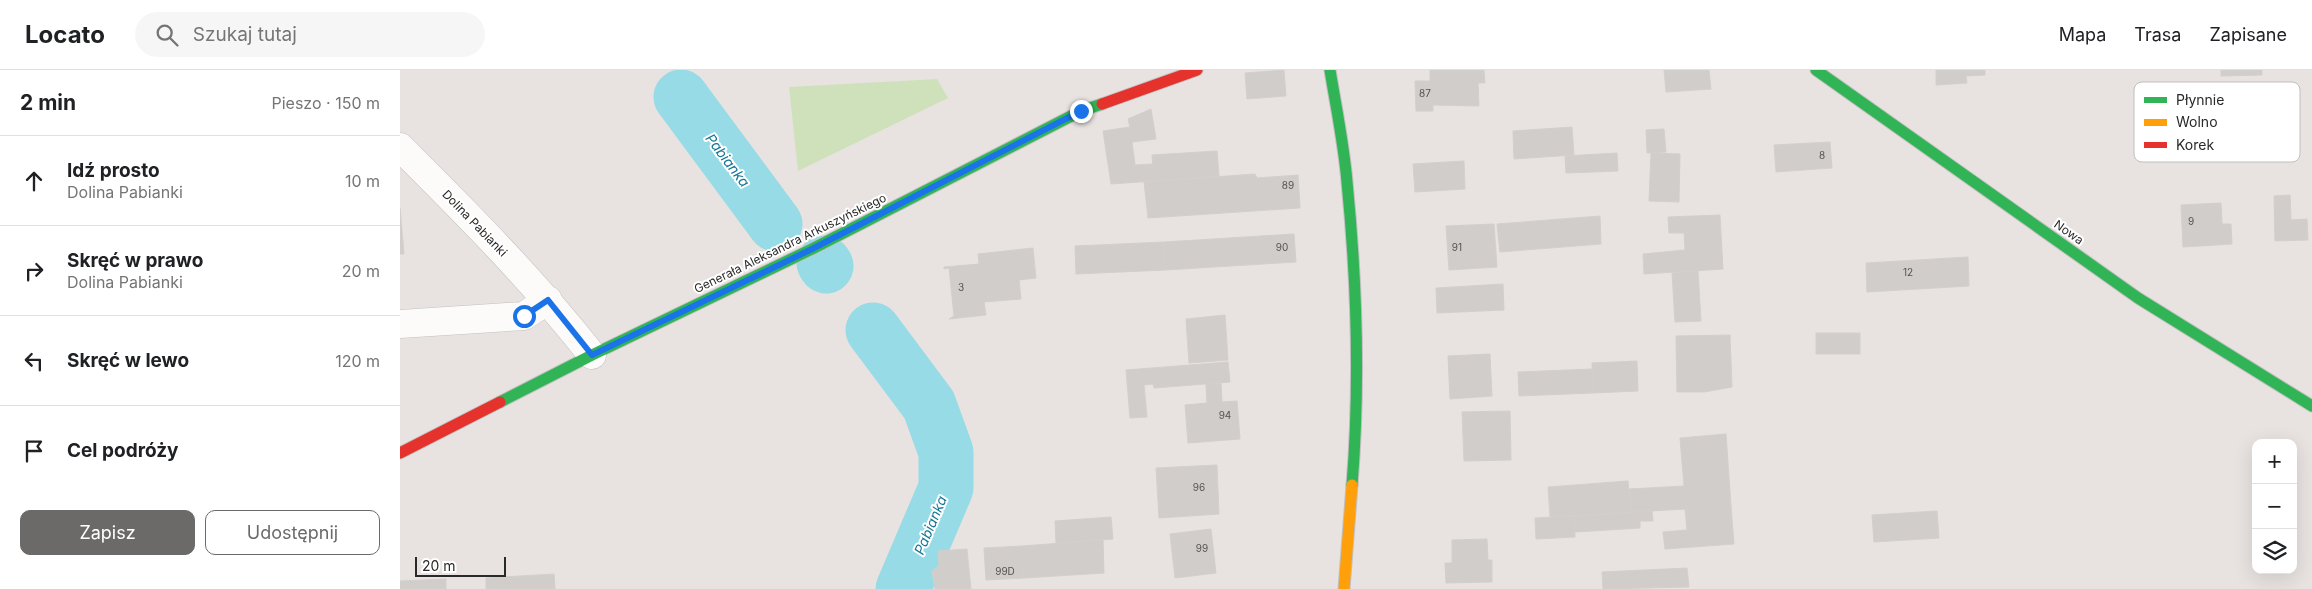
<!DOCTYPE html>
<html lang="pl">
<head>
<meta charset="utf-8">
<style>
  body { margin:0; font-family:Inter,sans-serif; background:#f6f6f6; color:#202124 }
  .controls { position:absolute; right:15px; bottom:15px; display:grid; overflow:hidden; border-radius:10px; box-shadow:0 5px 20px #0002 }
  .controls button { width:45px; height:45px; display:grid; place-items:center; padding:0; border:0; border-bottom:1px solid #e0e0e0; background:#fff; color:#202124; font:25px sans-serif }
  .scale { position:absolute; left:15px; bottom:12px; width:91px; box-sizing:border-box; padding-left:5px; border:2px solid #292929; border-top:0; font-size:14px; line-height:18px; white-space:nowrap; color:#292929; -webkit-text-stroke:4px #fff; paint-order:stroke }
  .stop { position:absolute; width:15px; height:15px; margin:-11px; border:4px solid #1a73e8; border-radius:50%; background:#fff }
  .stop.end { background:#1a73e8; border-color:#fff; box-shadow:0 1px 5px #0008 }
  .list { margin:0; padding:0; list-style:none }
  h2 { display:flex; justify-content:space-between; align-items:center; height:65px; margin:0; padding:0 20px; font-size:21px }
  h2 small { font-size:16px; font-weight:400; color:#757577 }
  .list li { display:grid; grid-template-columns:32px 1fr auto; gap:15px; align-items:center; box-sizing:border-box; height:90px; padding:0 20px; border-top:1px solid #e0e0e0 }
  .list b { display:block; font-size:19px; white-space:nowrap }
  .list p { margin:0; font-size:16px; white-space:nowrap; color:#757577 }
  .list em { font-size:16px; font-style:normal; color:#757577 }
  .actions { display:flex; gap:10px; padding:15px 20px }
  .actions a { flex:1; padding:11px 0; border:1px solid #6c6a69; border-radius:10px; text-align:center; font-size:18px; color:#6c6a69 }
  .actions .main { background:#6c6a69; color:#fff }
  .icon { flex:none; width:28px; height:28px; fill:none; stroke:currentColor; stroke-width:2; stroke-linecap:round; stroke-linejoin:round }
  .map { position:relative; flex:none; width:1912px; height:519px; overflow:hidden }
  header { display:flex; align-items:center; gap:30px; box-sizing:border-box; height:70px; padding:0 25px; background:#fff; border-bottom:1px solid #e0e0e0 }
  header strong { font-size:24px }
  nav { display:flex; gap:28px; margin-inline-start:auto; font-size:18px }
  .search { width:350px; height:45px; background:#f6f6f6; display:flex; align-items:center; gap:12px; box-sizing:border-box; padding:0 18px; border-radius:28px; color:#757577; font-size:19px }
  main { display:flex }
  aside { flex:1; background:#fff }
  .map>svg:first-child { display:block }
</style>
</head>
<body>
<header>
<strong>Locato</strong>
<div class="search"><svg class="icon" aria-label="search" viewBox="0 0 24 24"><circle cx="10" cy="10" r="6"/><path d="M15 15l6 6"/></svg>Szukaj tutaj</div>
<nav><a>Mapa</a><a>Trasa</a><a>Zapisane</a></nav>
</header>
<main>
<aside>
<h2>2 min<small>Pieszo · 150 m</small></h2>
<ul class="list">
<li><svg class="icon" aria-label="ahead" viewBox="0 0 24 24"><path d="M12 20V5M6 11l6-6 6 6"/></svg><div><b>Idź prosto</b><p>Dolina Pabianki</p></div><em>10 m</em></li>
<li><svg class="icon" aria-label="right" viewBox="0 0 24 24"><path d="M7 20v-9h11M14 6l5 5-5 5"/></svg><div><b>Skręć w prawo</b><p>Dolina Pabianki</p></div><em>20 m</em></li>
<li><svg class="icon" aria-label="left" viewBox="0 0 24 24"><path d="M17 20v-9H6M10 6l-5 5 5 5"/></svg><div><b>Skręć w lewo</b></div><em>120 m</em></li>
<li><svg class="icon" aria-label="arrive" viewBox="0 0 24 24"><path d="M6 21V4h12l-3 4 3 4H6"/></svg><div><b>Cel podróży</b></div></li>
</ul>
<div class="actions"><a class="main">Zapisz</a><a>Udostępnij</a></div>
</aside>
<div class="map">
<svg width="1912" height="519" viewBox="0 0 1912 519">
  <rect width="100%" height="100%" fill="#e8e3e0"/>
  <polygon fill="#cfe1ba" points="537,9 548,28 398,101 389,17"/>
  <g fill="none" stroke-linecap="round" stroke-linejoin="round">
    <g stroke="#96dbe6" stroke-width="55">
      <polyline points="281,27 375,154"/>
      <polyline points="424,193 426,196"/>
      <polyline points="473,260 529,335 546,382 546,418 503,519"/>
    </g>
  </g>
  <g fill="#d0cdcb" stroke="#d3cfcc">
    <polygon points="884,0 886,26 847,29 845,3"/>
    <polygon points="1030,0 1084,0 1085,13 1078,13 1079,36 1033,35 1033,41 1016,41 1015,11 1030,11"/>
    <polygon points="1264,0 1309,0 1311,19 1266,22"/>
    <polygon points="1536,0 1585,0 1585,5 1566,6 1567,13 1536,15"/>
    <polygon points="1821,0 1862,0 1862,5 1821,6"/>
    <polygon points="751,39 756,69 732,72 735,95 753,94 754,111 711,114 703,61 730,57 728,49"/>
    <polygon points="1172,57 1174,85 1114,89 1113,61"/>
    <polygon points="1264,59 1266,82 1247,83 1246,60"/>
    <polygon points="1430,72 1432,98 1376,102 1374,75"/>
    <polygon points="817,81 819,106 754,111 752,85"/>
    <polygon points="1217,83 1218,101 1166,103 1165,86"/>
    <polygon points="1251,83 1280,84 1279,132 1249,131"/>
    <polygon points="1064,91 1065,119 1015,122 1013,94"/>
    <polygon points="855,104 857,108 898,105 900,138 748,148 744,112"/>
    <polygon points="1890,125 1891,150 1907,149 1908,170 1875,171 1874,126"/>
    <polygon points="1821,133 1822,154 1831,154 1832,174 1783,177 1781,135"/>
    <polygon points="0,138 4,184 0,184"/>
    <polygon points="1320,145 1323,199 1244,204 1243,184 1285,180 1284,163 1269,163 1268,147"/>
    <polygon points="1200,146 1201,174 1100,182 1097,154"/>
    <polygon points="1094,154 1097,197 1049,200 1046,156"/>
    <polygon points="894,164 896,192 765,200 764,172"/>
    <polygon points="764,172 765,200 676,204 675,176"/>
    <polygon points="633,178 636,208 619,210 621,229 584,232 586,245 549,249 554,246 549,198 544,199 544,197 579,194 578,184"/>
    <polygon points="1568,187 1569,216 1467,222 1466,193"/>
    <polygon points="1298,201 1301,251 1275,252 1272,203"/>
    <polygon points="1103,214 1104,240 1037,243 1036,218"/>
    <polygon points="825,245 828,290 789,293 786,249"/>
    <rect x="1416" y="263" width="44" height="21"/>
    <polygon points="1330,265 1332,317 1304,322 1277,322 1276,266"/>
    <polygon points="1090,284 1092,326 1050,329 1048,286"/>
    <polygon points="1237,291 1238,321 1193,323 1192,293"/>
    <polygon points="828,292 830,312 754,318 753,314 744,315 747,347 730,348 726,300"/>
    <polygon points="1192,299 1193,323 1119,326 1118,302"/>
    <polygon points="821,313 822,332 837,331 840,369 788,373 785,335 807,333 806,314"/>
    <polygon points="1110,341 1111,390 1064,391 1062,342"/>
    <polygon points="1326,364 1331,436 1286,439 1280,368"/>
    <polygon points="817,395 819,444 759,448 756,398"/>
    <polygon points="1228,411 1231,442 1150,447 1148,417"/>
    <polygon points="1284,416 1286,439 1231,442 1229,419"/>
    <polygon points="1331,436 1334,474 1265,479 1263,462 1287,460 1285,439"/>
    <polygon points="1252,441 1253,451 1240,451 1240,458 1175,462 1174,446"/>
    <polygon points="1537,441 1539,468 1474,472 1472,445"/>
    <polygon points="1174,446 1175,467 1136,469 1135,448"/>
    <polygon points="711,447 713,469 656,473 655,451"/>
    <polygon points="811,459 816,503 775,508 770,464"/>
    <polygon points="1087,469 1088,490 1092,490 1092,512 1046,513 1045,493 1052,493 1052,470"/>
    <polygon points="703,470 704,503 624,508 622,476"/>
    <polygon points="622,476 624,508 586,510 584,478"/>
    <polygon points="567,479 571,519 535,519 532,501 539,496 538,481"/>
    <polygon points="1287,498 1289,517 1203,519 1202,502"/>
    <polygon points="154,504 155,519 86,519 86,508"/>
    <polygon points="46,509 46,519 0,519 0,511"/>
  </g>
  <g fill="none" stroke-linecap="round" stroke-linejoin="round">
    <defs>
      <g id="street">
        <path d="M0,77C67,144 133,210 192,285"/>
        <polyline points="0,254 124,246 148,230"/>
      </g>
      <g id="fast">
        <path d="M930,0C936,37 944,75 947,112C957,213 960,315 952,415"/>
        <polyline points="1416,0 1738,228 1912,336"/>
        <polyline points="100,332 192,285 412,179 681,41 702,34"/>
      </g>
      <polyline id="slow" points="944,519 952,415"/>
      <g id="jam">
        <polyline points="702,34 797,0"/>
        <polyline points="0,383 100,332"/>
      </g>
    </defs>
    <use href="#street" stroke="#c2c0c1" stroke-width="29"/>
    <use href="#fast" stroke="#c2c0c1" stroke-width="13"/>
    <use href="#slow" stroke="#c2c0c1" stroke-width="13"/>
    <use href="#jam" stroke="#c2c0c1" stroke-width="13"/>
    <use href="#street" stroke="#fcfbfa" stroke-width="28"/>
    <use href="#fast" stroke="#30b455" stroke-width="11"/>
    <use href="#slow" stroke="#ff9f0a" stroke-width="11"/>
    <use href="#jam" stroke="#e5322d" stroke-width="11"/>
  </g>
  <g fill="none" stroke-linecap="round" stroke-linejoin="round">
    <polyline stroke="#1a73e8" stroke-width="6" points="124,246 148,230 192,285 412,179 681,41"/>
  </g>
  <g text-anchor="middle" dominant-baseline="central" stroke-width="4" stroke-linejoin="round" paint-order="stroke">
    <g font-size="10" fill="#545352">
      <text x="1025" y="23">87</text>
      <text x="1422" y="85">8</text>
      <text x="888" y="115">89</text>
      <text x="1791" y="151">9</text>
      <text x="882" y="177">90</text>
      <text x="1057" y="177">91</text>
      <text x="1508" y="202">12</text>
      <text x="561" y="217">3</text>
      <text x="825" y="345">94</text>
      <text x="799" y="417">96</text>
      <text x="802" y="478">99</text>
      <text x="605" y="501">99D</text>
    </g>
    <g font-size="12" fill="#292929" stroke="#fff">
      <text transform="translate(75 153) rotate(46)">Dolina Pabianki</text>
      <text transform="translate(1669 162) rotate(35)">Nowa</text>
      <text transform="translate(390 173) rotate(-26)">Generała Aleksandra Arkuszyńskiego</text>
    </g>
    <g font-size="14" font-style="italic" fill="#137694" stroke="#fff">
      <text transform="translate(328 90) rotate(53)">Pabianka</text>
      <text transform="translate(530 455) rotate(-67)">Pabianka</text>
    </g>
  </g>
  <rect x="1734" y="12" width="166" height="80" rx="8" fill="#fff" stroke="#bfbfbf" stroke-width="1"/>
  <rect x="1744" y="27" width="23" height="6" fill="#30b455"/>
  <rect x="1744" y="49" width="23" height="7" fill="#ff9f0a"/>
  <rect x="1744" y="72" width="23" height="6" fill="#e5322d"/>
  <g font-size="14" fill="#292929">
    <text x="1776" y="35">Płynnie</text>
    <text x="1776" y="57">Wolno</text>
    <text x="1776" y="80">Korek</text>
  </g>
</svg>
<div class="controls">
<button>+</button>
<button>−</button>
<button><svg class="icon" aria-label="layers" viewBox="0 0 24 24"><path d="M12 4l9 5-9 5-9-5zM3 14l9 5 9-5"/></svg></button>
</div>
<div class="scale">20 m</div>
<div class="stop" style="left:124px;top:246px"></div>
<div class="stop end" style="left:681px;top:41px"></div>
</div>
</main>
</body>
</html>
